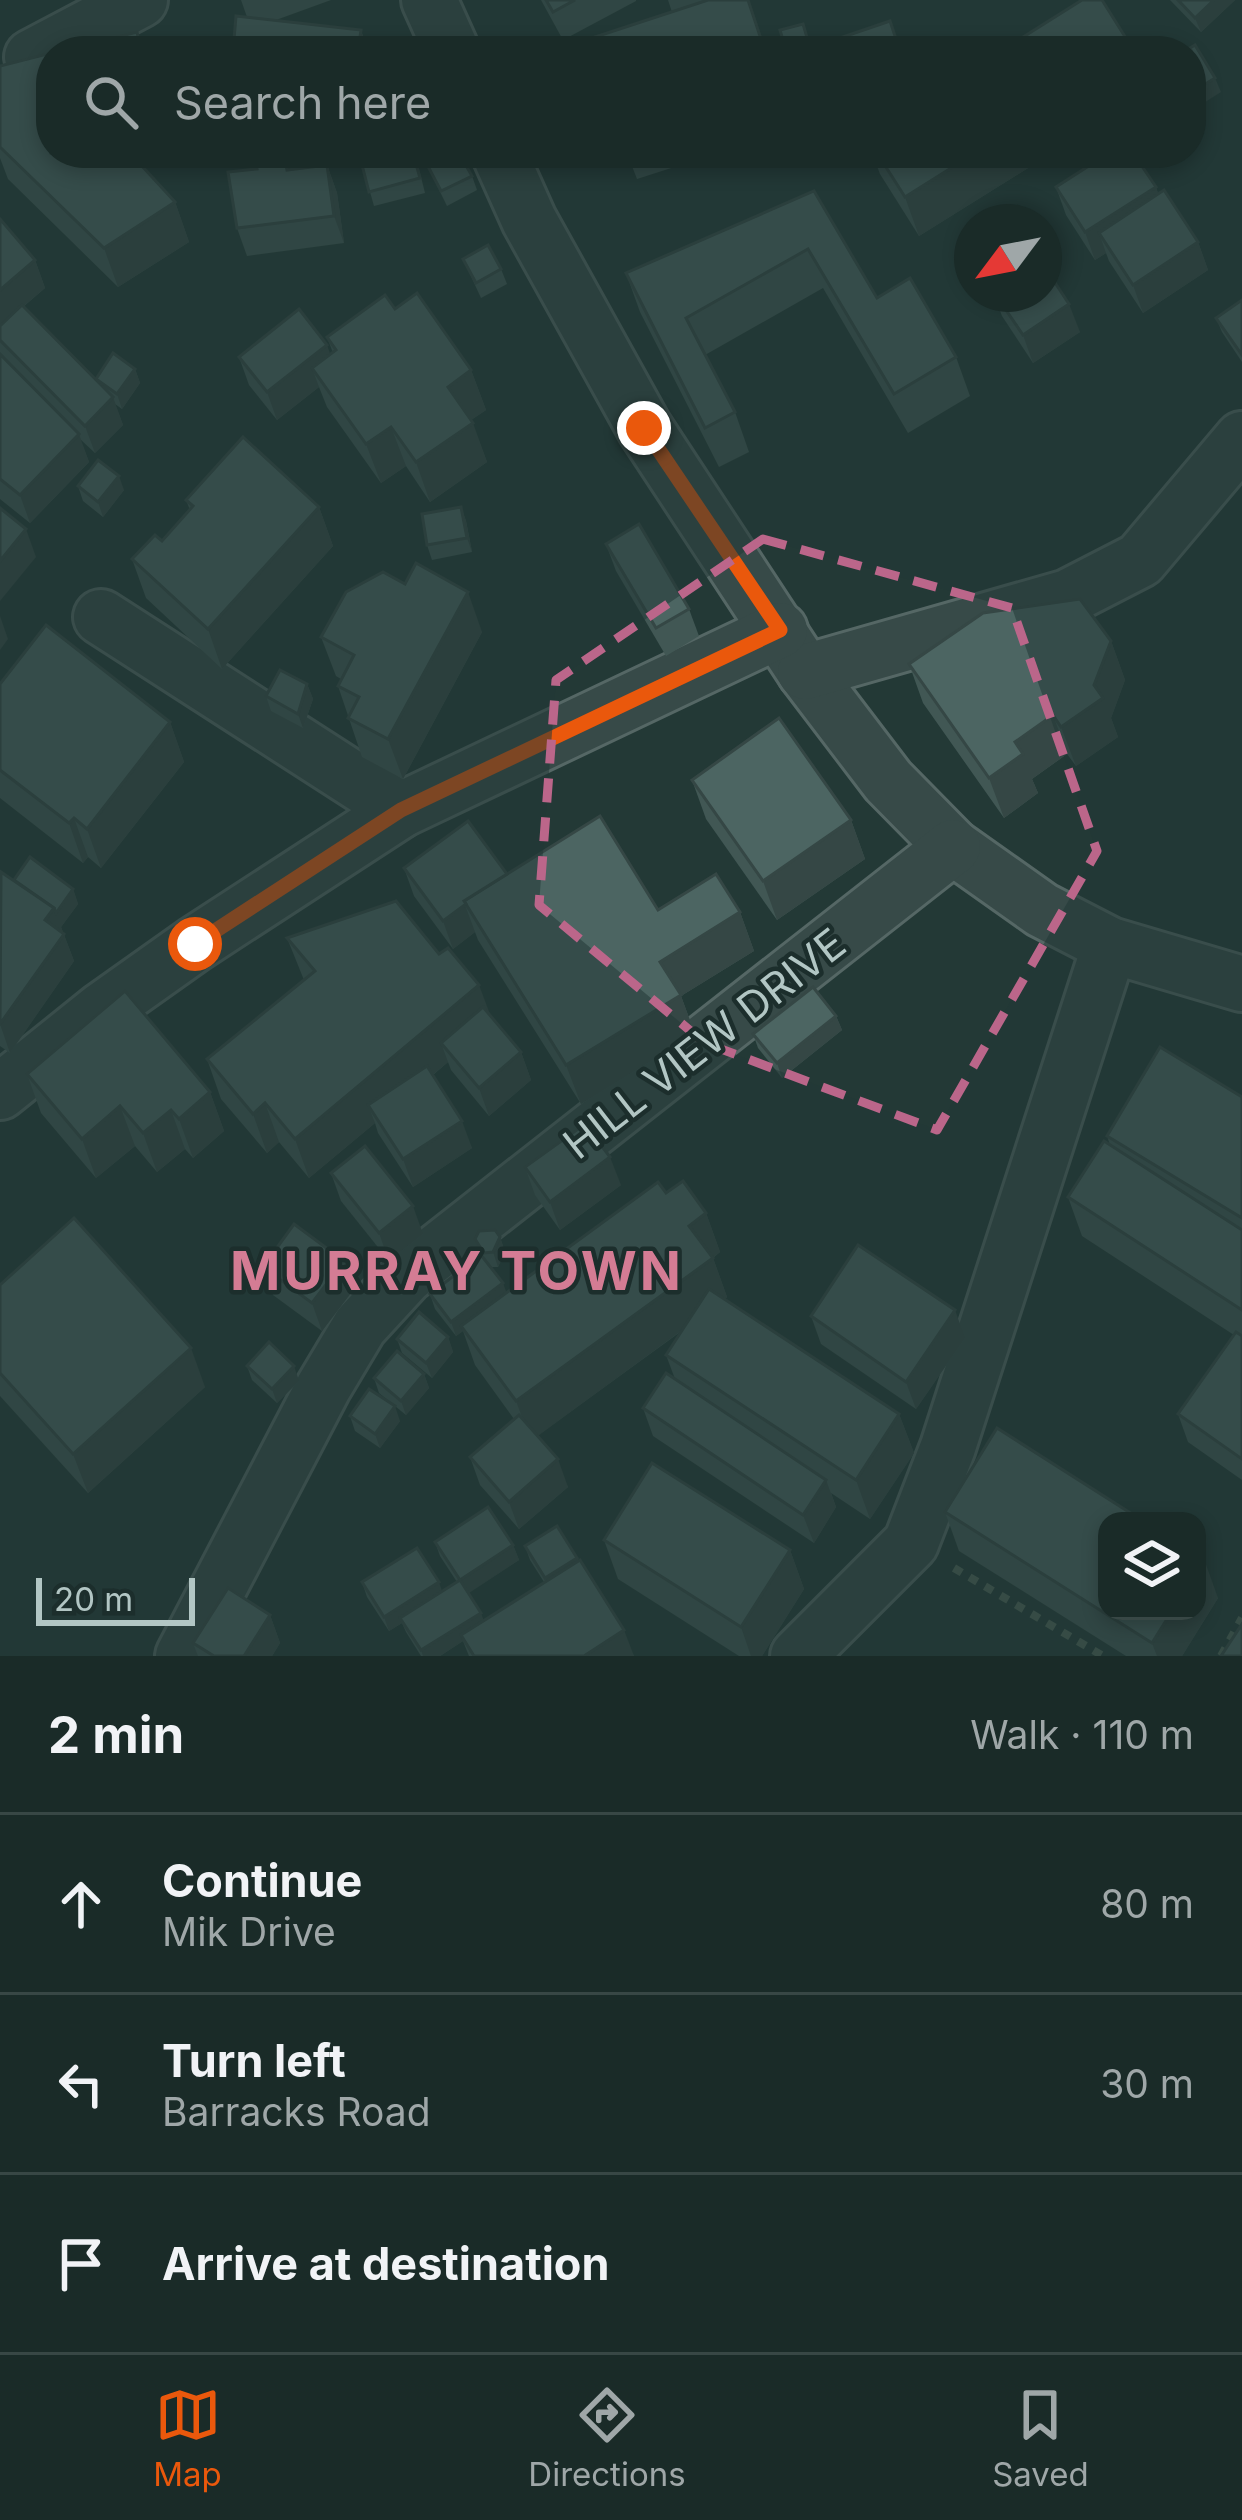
<!DOCTYPE html>
<html lang="en">
<head>
<meta charset="utf-8">
<style>
  body { margin:0; font-family:Inter,sans-serif; background:#233330; color:#f1f3f6 }
  .controls { position:absolute; right:36px; bottom:36px; display:grid; overflow:hidden; border-radius:24px; box-shadow:0 6px 18px #0003 }
  .controls button { width:108px; height:108px; display:grid; place-items:center; padding:0; border:0; border-bottom:3px solid #384745; background:#1a2b28; color:#f1f3f6; font:60px sans-serif }
  .compass { position:absolute; left:954px; top:204px; width:108px; height:108px; border-radius:50%; background:#1a2b28; box-shadow:0 6px 18px #0003; rotate:238deg }
  .scale { position:absolute; left:36px; bottom:30px; width:159px; box-sizing:border-box; padding-left:12px; border:6px solid #b2c6c4; border-top:0; font-size:33px; line-height:42px; white-space:nowrap; color:#b2c6c4; -webkit-text-stroke:9px #1c2e2c; paint-order:stroke }
  .stop { position:absolute; width:36px; height:36px; margin:-27px; border:9px solid #ea580c; border-radius:50%; background:#fff }
  .stop.end { background:#ea580c; border-color:#fff; box-shadow:0 3px 12px #0008 }
  .list { margin:0; padding:0; list-style:none }
  h2 { display:flex; justify-content:space-between; align-items:center; height:156px; margin:0; padding:0 48px; font-size:51px }
  h2 small { font-size:39px; font-weight:400; color:#9fa7a8 }
  .list li { display:grid; grid-template-columns:78px 1fr auto; gap:36px; align-items:center; box-sizing:border-box; height:180px; padding:0 48px; border-top:3px solid #384745 }
  .list b { display:block; font-size:45px; white-space:nowrap }
  .list p { margin:0; font-size:39px; white-space:nowrap; color:#9fa7a8 }
  .list em { font-size:39px; font-style:normal; color:#9fa7a8 }
  .icon { flex:none; width:66px; height:66px; fill:none; stroke:currentColor; stroke-width:2; stroke-linecap:round; stroke-linejoin:round }
  .map { position:relative; flex:none; width:1242px; height:1656px; overflow:hidden }
  .search { position:absolute; background:#1a2b28; box-shadow:0 6px 18px #0003; left:36px; right:36px; top:36px; height:132px; display:flex; align-items:center; gap:30px; box-sizing:border-box; padding:0 42px; border-radius:48px; color:#9fa7a8; font-size:45px }
  .sheet { height:696px; background:#1a2b28 }
  nav { display:flex; justify-content:space-around; align-items:center; box-sizing:border-box; height:168px; border-top:3px solid #384745; background:#1a2b28; font-size:33px; color:#9fa7a8 }
  nav a { display:grid; justify-items:center; gap:6px }
  nav .on { color:#ea580c }
  .map>svg:first-child { display:block }
</style>
</head>
<body>
<div class="map">
<svg width="1242" height="1656" viewBox="0 0 1242 1656">
  <rect width="100%" height="100%" fill="#233936"/>
  <g fill="none" stroke-linecap="round" stroke-linejoin="round">
    <defs>
      <g id="minor">
        <polyline points="429,0 452,51"/>
        <polyline points="32,57 140,0"/>
        <polyline points="499,153 529,220 644,427 805,672 888,781 953,847 1042,910 1110,945 1242,984"/>
        <polyline points="101,617 401,810"/>
        <polyline points="805,672 1068,597 1140,560 1242,439"/>
        <polyline points="0,1092 102,1010 195,944 401,810 780,630"/>
        <polyline points="183,1656 323,1388 360,1326 406,1276 953,847"/>
        <polyline points="798,1656 911,1543 948,1447 1110,945"/>
      </g>
    </defs>
    <use href="#minor" stroke="#556765" stroke-width="60"/>
    <g stroke="#4e6358" stroke-width="8" stroke-dasharray="9 9" stroke-linecap="butt">
      <polyline points="954,1568 1103,1656"/>
      <polyline points="1221,1656 1242,1618"/>
    </g>
    <use href="#minor" stroke="#374a48" stroke-width="54"/>
  </g>
  <g fill="#415754">
    <polygon points="241,0 331,0 276,20 361,30 368,51 233,51 247,17"/>
    <polygon points="541,0 636,0 636,1 563,40"/>
    <polygon points="668,0 749,0 766,51 593,51 672,12"/>
    <polygon points="1170,0 1235,0 1201,32"/>
    <polygon points="0,66 51,153 139,153 131,155 175,202 189,242 118,287 8,179 0,158"/>
    <polygon points="359,153 415,153 425,193 374,206"/>
    <polygon points="421,153 472,176 477,190 447,206"/>
    <polygon points="627,153 718,153 637,179"/>
    <polygon points="872,153 1052,153 919,236 880,174"/>
    <polygon points="327,165 337,193 344,243 247,256 237,228 291,170"/>
    <polygon points="1056,187 1156,187 1158,194 1198,242 1208,270 1143,313 1109,261 1106,253 1095,260 1066,215"/>
    <polygon points="814,191 877,298 956,357 970,396 908,433 823,288 705,355 735,412 749,452 719,467 640,312 626,273"/>
    <polygon points="463,259 501,269 507,284 481,298"/>
    <polygon points="35,260 45,288 23,307 97,381 135,369 140,383 122,409 115,404 123,425 95,453 80,439 89,462 30,523 0,499 0,326"/>
    <polygon points="994,294 1044,294 1080,332 1033,363 1002,316"/>
    <polygon points="1242,300 1242,362 1222,332 1216,318"/>
    <polygon points="395,309 471,370 486,410 471,420 487,462 430,502 406,466 381,483 327,407 319,387 277,420 249,385 239,357 330,355 333,353 327,337"/>
    <polygon points="78,486 124,490 103,517 83,501"/>
    <polygon points="186,500 319,507 333,546 222,669 146,598 132,559 162,541 190,510"/>
    <polygon points="461,507 466,521 472,552 432,560 427,545"/>
    <polygon points="606,544 689,609 699,636 666,656 616,571"/>
    <polygon points="405,584 482,632 403,779 362,757 338,686 341,679 336,676 321,637"/>
    <polygon points="1111,641 1125,680 1111,718 1118,737 1076,766 1067,754 1032,779 1038,793 1004,818 923,703 909,664"/>
    <polygon points="0,684 170,722 184,762 101,868 88,857 83,863 0,798"/>
    <polygon points="307,684 313,699 303,728 271,711 266,696"/>
    <polygon points="692,780 851,820 865,859 777,920 706,819"/>
    <polygon points="404,868 507,874 658,910 740,912 754,951 681,996 695,1034 581,1104 478,940 475,932 453,949 414,896"/>
    <polygon points="0,873 14,880 73,889 78,904 61,927 74,961 10,1053 0,1046"/>
    <polygon points="287,938 491,1017 521,1052 531,1080 489,1116 451,1070 448,1062 433,1075 472,1148 413,1187 378,1133 375,1123 309,1178 279,1142 267,1153 221,1099 207,1059 304,980"/>
    <polygon points="836,1016 842,1030 782,1078 758,1048 753,1034"/>
    <polygon points="27,1074 210,1092 224,1131 193,1158 185,1149 157,1172 135,1146 96,1178 41,1113"/>
    <polygon points="1242,1097 1242,1480 1188,1442 1178,1414 1234,1335 1082,1236 1068,1197 1110,1145 1107,1136"/>
    <polygon points="525,1167 621,1185 560,1230 535,1195"/>
    <polygon points="331,1173 423,1234 389,1261 341,1201"/>
    <polygon points="666,1193 706,1213 720,1252 713,1258 727,1297 725,1299 899,1414 914,1453 870,1519 831,1493 836,1507 814,1543 653,1436 643,1408 675,1379 666,1355 683,1330 537,1436 568,1487 519,1529 480,1485 470,1457 514,1419 475,1365 463,1331 456,1336 435,1309 430,1294 483,1257 475,1239 500,1237 505,1252 498,1267 490,1267 506,1292"/>
    <polygon points="344,1261 354,1289 322,1331 273,1295 263,1267"/>
    <polygon points="0,1285 205,1387 88,1493 0,1396"/>
    <polygon points="811,1316 965,1338 916,1409 821,1344"/>
    <polygon points="448,1337 453,1352 432,1378 402,1353 397,1339"/>
    <polygon points="247,1366 299,1381 277,1403 252,1380"/>
    <polygon points="424,1374 429,1388 406,1415 379,1393 374,1378"/>
    <polygon points="350,1416 400,1421 380,1448 355,1431"/>
    <polygon points="945,1512 1218,1598 1182,1656 1126,1656 959,1551"/>
    <polygon points="604,1540 790,1550 804,1589 762,1656 739,1656 618,1579"/>
    <polygon points="435,1542 513,1545 519,1560 468,1593 484,1621 544,1582 530,1560 525,1546 577,1558 634,1656 469,1656 463,1641 440,1656 421,1656 406,1632 402,1623 389,1631 367,1597 362,1582 442,1592 457,1582 440,1556"/>
    <polygon points="270,1615 280,1643 272,1656 198,1656 193,1643"/>
  </g>
  <g fill="#354745">
    <polygon points="1214,0 1235,0 1201,32 1195,18"/>
    <polygon points="361,30 368,51 358,51"/>
    <polygon points="1215,78 1221,92 1191,111 1191,93"/>
    <polygon points="975,153 1052,153 919,236 905,197"/>
    <polygon points="327,165 337,193 344,243 334,216"/>
    <polygon points="1156,187 1166,215 1099,233 1106,253 1095,260 1085,232"/>
    <polygon points="175,202 189,242 118,287 104,248"/>
    <polygon points="1198,242 1208,270 1143,313 1133,285"/>
    <polygon points="35,260 45,288 0,326 0,290"/>
    <polygon points="1069,304 1080,332 1033,363 1023,335"/>
    <polygon points="327,345 337,373 312,368 319,387 277,420 267,392"/>
    <polygon points="135,369 140,383 122,409 117,394"/>
    <polygon points="471,370 486,410 462,426 448,387"/>
    <polygon points="113,397 123,425 95,453 85,426"/>
    <polygon points="473,423 487,462 430,502 416,462"/>
    <polygon points="391,427 406,466 381,483 366,444"/>
    <polygon points="79,434 89,462 30,523 20,495"/>
    <polygon points="119,476 124,490 103,517 98,502"/>
    <polygon points="319,507 333,546 222,669 208,629"/>
    <polygon points="461,507 466,521 472,552 467,538"/>
    <polygon points="26,529 36,557 0,601 0,561"/>
    <polygon points="468,592 482,632 403,779 388,739"/>
    <polygon points="0,616 8,639 0,650"/>
    <polygon points="1111,641 1125,680 1111,718 1118,737 1076,766 1061,727 1094,685"/>
    <polygon points="307,684 313,699 303,728 298,714"/>
    <polygon points="1053,715 1067,754 1032,779 1038,793 1004,818 989,778 1015,742"/>
    <polygon points="170,722 184,762 101,868 87,829"/>
    <polygon points="74,818 88,857 83,863 69,823"/>
    <polygon points="851,820 865,859 777,920 763,881"/>
    <polygon points="73,889 78,904 61,927 74,961 10,1053 0,1024 45,920"/>
    <polygon points="465,905 475,932 453,949 443,921"/>
    <polygon points="740,912 754,951 681,996 695,1034 581,1104 566,1065 660,962"/>
    <polygon points="479,985 494,1025 441,1043 448,1062 378,1120 368,1105 375,1123 309,1178 295,1139"/>
    <polygon points="836,1016 842,1030 782,1078 777,1063"/>
    <polygon points="521,1052 531,1080 489,1116 479,1088"/>
    <polygon points="210,1092 224,1131 193,1158 179,1119"/>
    <polygon points="265,1103 279,1142 267,1153 253,1114"/>
    <polygon points="120,1106 135,1146 96,1178 82,1139"/>
    <polygon points="171,1110 185,1149 157,1172 143,1133"/>
    <polygon points="462,1121 472,1148 413,1187 403,1159"/>
    <polygon points="610,1157 621,1185 560,1230 550,1202"/>
    <polygon points="413,1206 423,1234 389,1261 379,1233"/>
    <polygon points="706,1213 720,1252 710,1260 713,1258 727,1297 531,1441 516,1401 689,1226"/>
    <polygon points="500,1237 505,1252 498,1267 493,1252"/>
    <polygon points="344,1261 354,1289 322,1331 312,1303"/>
    <polygon points="503,1283 508,1297 461,1326 463,1331 456,1336 451,1322"/>
    <polygon points="955,1310 965,1338 916,1409 906,1382"/>
    <polygon points="448,1337 453,1352 432,1378 426,1363"/>
    <polygon points="191,1348 205,1387 88,1493 73,1454"/>
    <polygon points="294,1366 299,1381 277,1403 272,1389"/>
    <polygon points="424,1374 429,1388 406,1415 401,1401"/>
    <polygon points="395,1406 400,1421 380,1448 375,1434"/>
    <polygon points="899,1414 914,1453 870,1519 856,1480"/>
    <polygon points="558,1459 568,1487 519,1529 509,1502"/>
    <polygon points="826,1480 836,1507 814,1543 803,1515"/>
    <polygon points="513,1545 519,1560 466,1595 460,1580"/>
    <polygon points="790,1550 804,1589 762,1656 751,1656 741,1627"/>
    <polygon points="577,1558 582,1572 550,1592 545,1578"/>
    <polygon points="1204,1559 1218,1598 1182,1656 1157,1656 1152,1643 1172,1611 1197,1611 1197,1570"/>
    <polygon points="439,1582 444,1597 400,1618 402,1623 389,1631 384,1617"/>
    <polygon points="481,1613 486,1627 461,1635 463,1641 440,1656 423,1656 421,1650"/>
    <polygon points="270,1615 280,1643 272,1656 244,1656"/>
    <polygon points="624,1630 634,1656 584,1656"/>
  </g>
  <g fill="#4c6562" stroke="#354745" stroke-width="3">
    <polygon points="546,0 575,0 553,12"/>
    <polygon points="708,0 748,0 765,51 593,51 589,39"/>
    <polygon points="1082,0 1102,0 1134,51 1001,51"/>
    <polygon points="1178,0 1214,0 1195,18"/>
    <polygon points="236,16 361,30 358,51 233,51"/>
    <polygon points="890,21 900,51 841,51 837,39"/>
    <polygon points="803,24 811,51 786,51 780,30"/>
    <polygon points="137,32 141,51 61,51"/>
    <polygon points="1195,45 1215,78 1191,93 1191,51 1185,51"/>
    <polygon points="51,53 51,153 130,153 175,202 104,248 0,147 0,66"/>
    <polygon points="267,153 284,153 287,170 327,165 334,216 237,228 228,172 257,169 254,155"/>
    <polygon points="359,153 413,153 420,178 369,192"/>
    <polygon points="421,153 459,153 472,176 441,191"/>
    <polygon points="877,153 975,153 905,197"/>
    <polygon points="1109,153 1133,153 1156,187 1085,232 1056,187"/>
    <polygon points="1164,190 1198,242 1133,285 1099,233"/>
    <polygon points="814,191 877,298 910,278 956,357 894,394 808,249 686,318 735,412 705,428 626,273"/>
    <polygon points="0,219 35,260 0,290"/>
    <polygon points="488,245 501,269 476,283 463,259"/>
    <polygon points="1044,266 1069,304 1023,335 995,294 1044,294"/>
    <polygon points="417,293 471,370 448,387 473,423 416,462 391,427 366,444 312,368 336,350 327,337 385,295 395,309"/>
    <polygon points="1242,300 1242,355 1216,318"/>
    <polygon points="22,305 113,397 85,426 0,340 0,326"/>
    <polygon points="299,309 327,345 267,392 239,357"/>
    <polygon points="113,353 135,369 117,394 96,379"/>
    <polygon points="0,354 79,434 20,495 0,479"/>
    <polygon points="243,437 319,507 208,629 132,559 155,535 162,541 193,506 186,500"/>
    <polygon points="98,460 119,476 98,502 78,486"/>
    <polygon points="461,507 467,538 427,545 422,514"/>
    <polygon points="0,508 26,529 0,561"/>
    <polygon points="639,524 689,609 656,628 606,544"/>
    <polygon points="416,563 468,592 388,739 348,718 359,697 338,686 354,655 321,637 346,592 383,572 405,584"/>
    <polygon points="1080,599 1111,641 1094,685 1103,698 1061,727 1053,715 1015,742 1023,754 989,778 909,664 983,613"/>
    <polygon points="46,625 170,722 87,829 74,818 69,823 0,770 0,684"/>
    <polygon points="280,670 307,684 298,714 266,696"/>
    <polygon points="779,718 851,820 763,881 692,780"/>
    <polygon points="600,816 658,910 716,874 740,912 660,962 681,995 566,1065 464,901"/>
    <polygon points="468,821 507,874 464,901 466,904 443,921 404,868"/>
    <polygon points="30,857 73,889 56,913 54,908 14,880"/>
    <polygon points="1,872 54,908 45,920 64,934 0,1024"/>
    <polygon points="396,901 439,954 448,948 479,985 295,1139 265,1103 253,1114 207,1059 315,971 287,938"/>
    <polygon points="813,987 836,1016 777,1063 753,1034"/>
    <polygon points="125,991 210,1092 179,1119 171,1110 143,1133 120,1106 82,1139 27,1074"/>
    <polygon points="483,1007 521,1052 479,1088 441,1043"/>
    <polygon points="1160,1047 1242,1097 1242,1218 1107,1136"/>
    <polygon points="427,1066 462,1121 403,1159 368,1105"/>
    <polygon points="585,1124 610,1157 550,1202 525,1167"/>
    <polygon points="1104,1141 1242,1230 1242,1310 1068,1197"/>
    <polygon points="365,1146 413,1206 379,1233 331,1173"/>
    <polygon points="683,1181 706,1213 689,1226 713,1258 516,1401 461,1326 658,1182 666,1193"/>
    <polygon points="74,1218 191,1348 73,1454 0,1373 0,1285"/>
    <polygon points="294,1224 344,1261 312,1303 263,1267"/>
    <polygon points="495,1230 500,1237 493,1252 484,1253 475,1239 479,1231"/>
    <polygon points="858,1245 955,1310 906,1382 811,1316"/>
    <polygon points="481,1255 503,1283 451,1322 430,1294"/>
    <polygon points="709,1289 899,1414 856,1480 666,1355"/>
    <polygon points="419,1312 448,1337 426,1363 397,1339"/>
    <polygon points="1236,1332 1242,1336 1242,1459 1178,1414"/>
    <polygon points="269,1342 294,1366 272,1389 247,1366"/>
    <polygon points="397,1351 424,1374 401,1401 374,1378"/>
    <polygon points="666,1373 826,1480 803,1515 643,1408"/>
    <polygon points="369,1389 395,1406 375,1434 350,1416"/>
    <polygon points="519,1415 558,1459 509,1502 470,1457"/>
    <polygon points="997,1428 1143,1521 1107,1521 1107,1611 1172,1611 1152,1643 945,1512"/>
    <polygon points="652,1463 790,1550 741,1627 604,1540"/>
    <polygon points="488,1507 513,1545 460,1580 435,1542"/>
    <polygon points="557,1526 577,1558 545,1578 525,1546"/>
    <polygon points="417,1548 439,1582 384,1617 362,1582"/>
    <polygon points="1197,1555 1204,1559 1197,1570"/>
    <polygon points="580,1560 624,1630 584,1656 474,1656 461,1635"/>
    <polygon points="460,1580 481,1613 421,1650 400,1618"/>
    <polygon points="228,1588 270,1615 244,1656 214,1656 193,1643"/>
    <polygon points="1242,1624 1242,1656 1221,1656"/>
  </g>
  <g fill="none" stroke-linecap="round" stroke-linejoin="round">
    <polyline stroke="#ea580c" stroke-width="15" points="195,944 401,810 780,630 644,428"/>
  </g>
  <path d="M0 0H1242V1656H0ZM763,539L1012,608L1097,851L937,1130L705,1043L539,905L556,680Z" fill="#233936" fill-opacity=".55" fill-rule="evenodd"/>
  <path fill="none" stroke="#bb668a" stroke-width="9" stroke-dasharray="24 15" stroke-linejoin="round" d="M763,539L1012,608L1097,851L937,1130L705,1043L539,905L556,680Z"/>
  <g text-anchor="middle" dominant-baseline="central" stroke-width="9" stroke-linejoin="round" paint-order="stroke">
    <g font-size="42" fill="#b2c6c4" stroke="#1c2e2c">
      <text transform="translate(704 1043) rotate(-38)">HILL VIEW DRIVE</text>
    </g>
    <g font-size="54" font-weight="bold" letter-spacing="3" fill="#d47c94" stroke="#1c2e2c">
      <text x="457" y="1270">MURRAY TOWN</text>
    </g>
  </g>
</svg>
<div class="controls">
<button><svg class="icon" aria-label="layers" viewBox="0 0 24 24"><path d="M12 4l9 5-9 5-9-5zM3 14l9 5 9-5"/></svg></button>
</div>
<svg class="compass" viewBox="-18 -18 36 36"><path d="M0-13l5 13h-10z" fill="#e53935"/><path d="M0 13l5-13h-10z" fill="#9fa7a8"/></svg>
<div class="scale">20 m</div>
<div class="stop" style="left:195px;top:944px"></div>
<div class="stop end" style="left:644px;top:428px"></div>
<div class="search"><svg class="icon" aria-label="search" viewBox="0 0 24 24"><circle cx="10" cy="10" r="6"/><path d="M15 15l6 6"/></svg>Search here</div>
</div>
<section class="sheet">
<h2>2 min<small>Walk · 110 m</small></h2>
<ul class="list">
<li><svg class="icon" aria-label="ahead" viewBox="0 0 24 24"><path d="M12 20V5M6 11l6-6 6 6"/></svg><div><b>Continue</b><p>Mik Drive</p></div><em>80 m</em></li>
<li><svg class="icon" aria-label="left" viewBox="0 0 24 24"><path d="M17 20v-9H6M10 6l-5 5 5 5"/></svg><div><b>Turn left</b><p>Barracks Road</p></div><em>30 m</em></li>
<li><svg class="icon" aria-label="arrive" viewBox="0 0 24 24"><path d="M6 21V4h12l-3 4 3 4H6"/></svg><div><b>Arrive at destination</b></div></li>
</ul>
</section>
<nav>
<a class="on"><svg class="icon" aria-label="map" viewBox="0 0 24 24"><path d="M3 6l6-2 6 2 6-2v14l-6 2-6-2-6 2zM9 4v14M15 6v14"/></svg>Map</a>
<a><svg class="icon" aria-label="directions" viewBox="0 0 24 24"><path d="M12 3l9 9-9 9-9-9zM9 14v-3h6M13 9l2 2-2 2"/></svg>Directions</a>
<a><svg class="icon" aria-label="saved" viewBox="0 0 24 24"><path d="M7 4h10v16l-5-4-5 4z"/></svg>Saved</a>
</nav>
</body>
</html>
